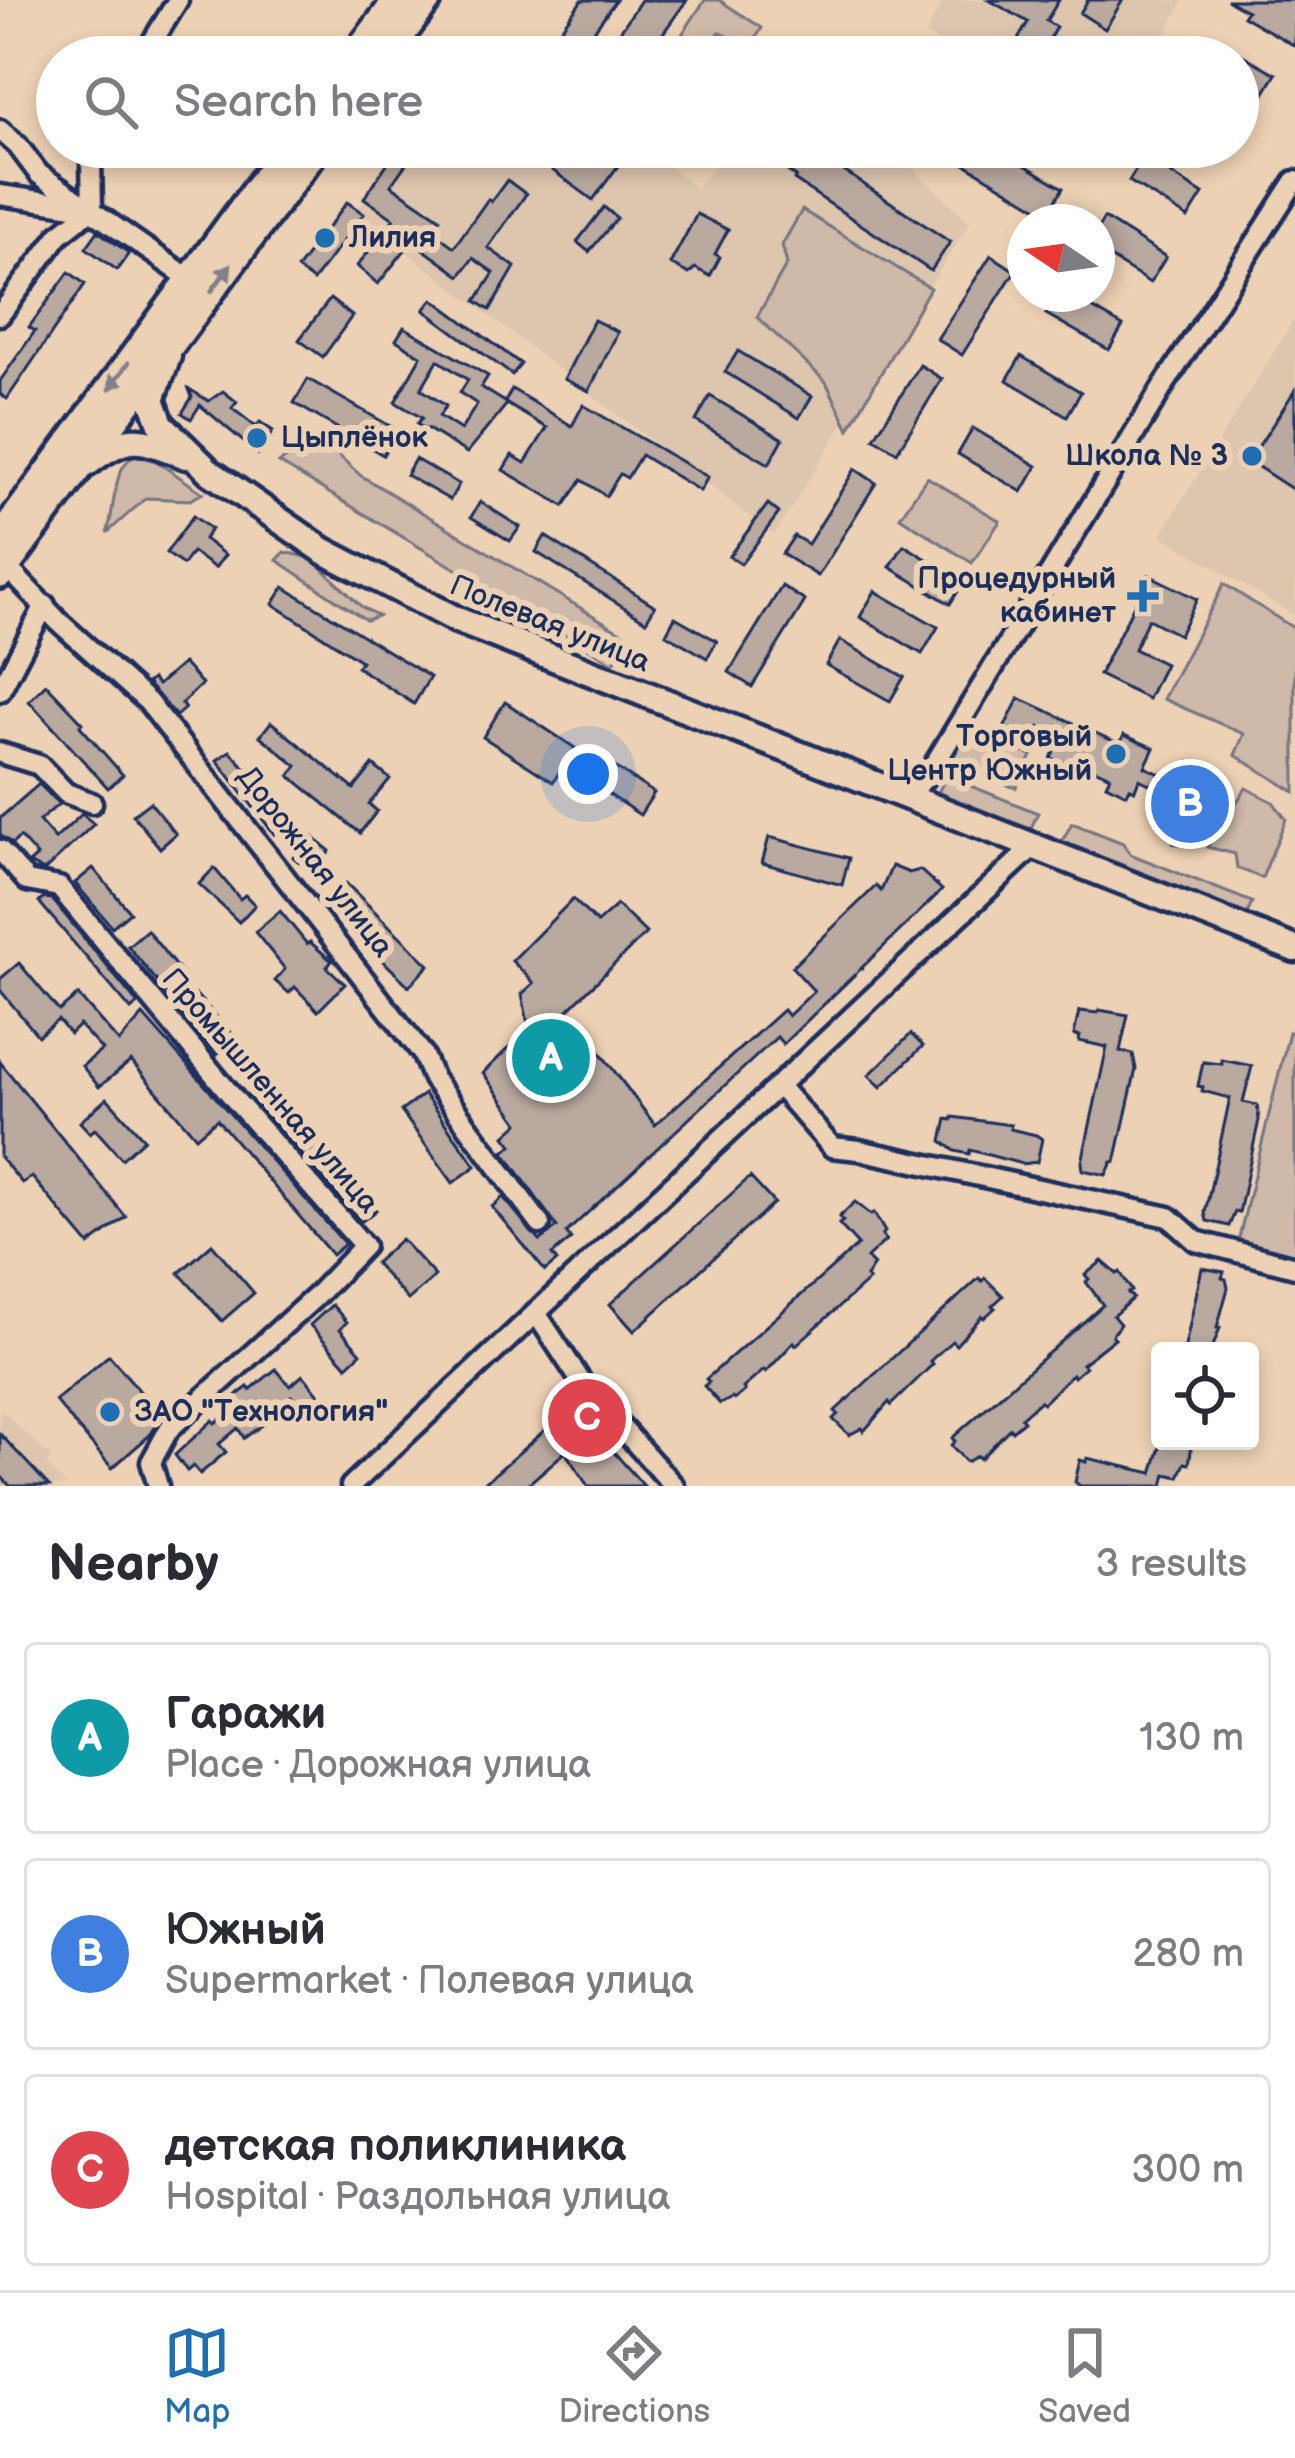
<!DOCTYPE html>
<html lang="en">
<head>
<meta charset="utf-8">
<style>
  body { margin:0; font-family:"Balsamiq Sans",sans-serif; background:#f2f2f3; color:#2b2b33 }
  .controls { position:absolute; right:36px; bottom:36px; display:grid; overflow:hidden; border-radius:12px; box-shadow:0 6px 18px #0003 }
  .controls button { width:108px; height:108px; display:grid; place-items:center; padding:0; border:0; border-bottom:3px solid #e1e1e2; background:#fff; color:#2b2b33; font:60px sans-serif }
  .compass { position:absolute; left:1007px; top:204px; width:108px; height:108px; border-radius:50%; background:#fff; box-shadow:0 6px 18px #0003; rotate:283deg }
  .you { position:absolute; left:588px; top:774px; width:42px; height:42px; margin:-30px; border:9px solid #fff; border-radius:50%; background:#1a73e8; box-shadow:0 0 0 18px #1a73e833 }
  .badge { display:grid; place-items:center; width:78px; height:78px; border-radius:50%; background:#1f6fb2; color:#fff; font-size:39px; font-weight:700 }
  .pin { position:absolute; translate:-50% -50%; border:6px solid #fff; box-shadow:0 3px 12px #0006 }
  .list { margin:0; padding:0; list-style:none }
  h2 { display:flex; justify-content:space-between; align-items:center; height:156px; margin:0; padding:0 48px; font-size:51px }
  h2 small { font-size:39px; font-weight:400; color:#7c7c81 }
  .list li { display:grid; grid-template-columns:78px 1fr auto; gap:36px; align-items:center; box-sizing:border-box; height:192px; margin:0 24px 24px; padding:0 24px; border:3px solid #e1e1e2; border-radius:12px }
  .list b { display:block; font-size:45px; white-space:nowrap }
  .list p { margin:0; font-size:39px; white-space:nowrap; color:#7c7c81 }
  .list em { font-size:39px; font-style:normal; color:#7c7c81 }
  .icon { flex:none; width:66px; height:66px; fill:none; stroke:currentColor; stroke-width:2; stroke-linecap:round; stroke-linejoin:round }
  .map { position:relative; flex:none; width:1295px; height:1486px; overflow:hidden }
  .search { position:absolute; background:#fff; box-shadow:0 6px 18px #0003; left:36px; right:36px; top:36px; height:132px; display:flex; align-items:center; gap:30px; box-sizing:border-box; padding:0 42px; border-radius:66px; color:#7c7c81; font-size:45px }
  .sheet { height:804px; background:#fff }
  nav { display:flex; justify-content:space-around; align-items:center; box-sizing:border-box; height:168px; border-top:3px solid #e1e1e2; background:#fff; font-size:33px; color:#7c7c81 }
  nav a { display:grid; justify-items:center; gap:6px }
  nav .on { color:#1f6fb2 }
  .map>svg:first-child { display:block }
</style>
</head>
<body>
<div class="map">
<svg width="1295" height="1486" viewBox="0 0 1295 1486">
  <rect width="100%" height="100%" fill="#edd1b4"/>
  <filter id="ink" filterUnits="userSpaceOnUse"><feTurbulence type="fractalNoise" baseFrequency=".00833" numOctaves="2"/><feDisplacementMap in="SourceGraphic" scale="24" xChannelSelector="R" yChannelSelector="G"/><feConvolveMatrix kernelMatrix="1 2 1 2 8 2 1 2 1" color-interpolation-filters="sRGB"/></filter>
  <g filter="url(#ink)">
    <g fill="#ddc5ae">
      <polygon points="944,0 1184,0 1152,57 965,57 925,34"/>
      <polygon points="408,147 643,147 696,188 733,147 889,147 970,222 774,535 355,212"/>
      <polygon points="1295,318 1295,616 1161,535"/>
      <polygon points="0,1409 52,1458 46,1464 67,1486 0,1486"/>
    </g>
    <g fill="#cfb9a8" stroke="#757483" stroke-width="3">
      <polygon points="705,0 719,0 762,28 749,49 720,32 699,57 667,57"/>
      <polygon points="802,210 930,288 849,429 826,382 757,317 787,264 782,245"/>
      <polygon points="318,436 360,475 632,639 613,663 279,463"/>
      <path d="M135,455L156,461L203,493L190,500L146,498L107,533C116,509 111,468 135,455Z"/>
      <polygon points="927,477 1000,521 972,563 900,517"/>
      <polygon points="285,552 312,558 362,607 378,616 366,620 277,560"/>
      <polygon points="1224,584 1295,629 1295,792 1235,755 1244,734 1163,699"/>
      <polygon points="971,725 1032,756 1016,788 946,764"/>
      <polygon points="946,776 1038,813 1029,832 938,793"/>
      <polygon points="1246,788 1273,802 1286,819 1262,878 1237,868 1235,854 1207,847"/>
      <polygon points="1072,823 1123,843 1130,854 1252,902 1247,915 1061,843"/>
      <polygon points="1289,1032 1295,1034 1295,1256 1238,1242"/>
    </g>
    <g fill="#b9a99f" stroke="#1b2f5e" stroke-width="3" fill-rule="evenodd">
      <polygon points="582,0 616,0 575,57 564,57 548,46"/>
      <polygon points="641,0 687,0 646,57 603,57"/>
      <polygon points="989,0 1059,0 1046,21 1056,27 1040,56 1017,41 1028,22"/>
      <polygon points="1088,0 1123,0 1105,29 1080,13"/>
      <polygon points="1227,0 1295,0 1295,46 1243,16 1247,11"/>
      <polygon points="1216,40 1276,74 1261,99 1238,86 1238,57 1207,57"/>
      <polygon points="540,147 617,147 626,155 593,200 552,170 558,161"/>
      <polygon points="785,147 808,147 950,242 931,271 794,180 796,177 775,162"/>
      <polygon points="969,147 995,147 1063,188 1048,214 960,161"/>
      <polygon points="397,149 410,158 391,185 440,218 431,230 454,247 488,199 491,202 507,180 526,194 488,248 515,267 490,310 476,301 494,273 473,258 460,276 412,241 378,284 357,266 394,219 364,198"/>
      <polygon points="1144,157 1203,194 1188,218 1129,181"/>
      <polygon points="347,202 364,214 313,281 297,269"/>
      <polygon points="604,207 617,218 589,252 577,242"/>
      <polygon points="697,214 728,230 715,254 720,257 710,276 695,268 689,274 670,264"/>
      <polygon points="1104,218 1166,257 1150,283 1097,250 1097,230"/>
      <polygon points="98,231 129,253 117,270 86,248"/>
      <polygon points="991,255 1015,271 962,355 937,339"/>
      <polygon points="69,272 85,284 7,399 0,394 0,381 35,331 29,327"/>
      <polygon points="1058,294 1068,294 1123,326 1109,350 1046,314"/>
      <polygon points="330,299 352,316 323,357 299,340"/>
      <polygon points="433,299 521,364 512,375 424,310"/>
      <polygon points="594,320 618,332 589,391 564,379"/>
      <path d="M404,327L488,376L481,387L505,402L512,389L572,426L583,405L708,477L700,491L641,455L627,478L620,474L606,496L582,480L564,506L503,470L512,455L525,463L547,428L507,404L467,453L428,429L427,431L417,424L422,418L395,402L421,356L396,340ZM438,360L468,380L460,393L477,404L461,430L439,416L446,406L421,389Z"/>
      <polygon points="738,351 812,396 799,418 725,372"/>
      <polygon points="1021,356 1081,392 1067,416 1007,380"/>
      <polygon points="920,365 942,379 897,452 874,438"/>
      <polygon points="308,379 397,430 383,455 294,403"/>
      <polygon points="189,389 209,401 223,391 237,402 232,408 256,427 260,422 273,431 258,454 200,405 191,419 182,413 192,397"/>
      <polygon points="1295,390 1295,491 1249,461"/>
      <polygon points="710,396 783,439 769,464 696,421"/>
      <polygon points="973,428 1037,466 1022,492 958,454"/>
      <polygon points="415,459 459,484 450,500 406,475"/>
      <polygon points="855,469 876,483 818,576 782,554 794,536 808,544"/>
      <polygon points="480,502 520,527 510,541 471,517"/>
      <polygon points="768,504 779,513 741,564 729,556"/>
      <polygon points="193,516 211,529 204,539 225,555 215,568 192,552 183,565 166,553"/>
      <polygon points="545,536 655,606 646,621 536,552"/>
      <polygon points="904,545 964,582 950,604 890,567"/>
      <polygon points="1149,575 1197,599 1179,635 1148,619 1134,649 1165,664 1148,699 1099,675"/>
      <polygon points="782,586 805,601 752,687 729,672"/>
      <polygon points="284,587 430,677 414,704 357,667 361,661 273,604"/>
      <polygon points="875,591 938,627 922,654 860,617"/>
      <polygon points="675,617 717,641 707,658 666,634"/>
      <polygon points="840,640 904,677 890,701 826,665"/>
      <polygon points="183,663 202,684 181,704 185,708 176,716 147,683 152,679 158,685"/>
      <polygon points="46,684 83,723 80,726 123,775 108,788 29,701"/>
      <polygon points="1019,698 1120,744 1124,735 1154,748 1145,767 1178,782 1189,762 1223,780 1209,812 1218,820 1212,830 1187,845 1174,843 1179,833 1158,821 1172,795 1139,779 1135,790 1130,788 1127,794 1106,784 1110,776 1072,759 1069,766 1051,758 1061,736 1040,727 1032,743 1004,728"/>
      <polygon points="505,702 575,748 553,782 483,737"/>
      <polygon points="271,722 354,789 373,765 390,779 369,804 377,811 360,833 290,776 297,766 260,736"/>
      <polygon points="230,751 292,819 274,834 217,760"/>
      <polygon points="610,764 654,793 640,815 596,786"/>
      <polygon points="39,784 59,804 39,821 55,839 82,814 94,824 44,871 29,863 37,856 20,837 12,844 0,835 0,818"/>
      <polygon points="150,802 176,834 160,848 133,815"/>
      <polygon points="310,835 330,851 313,873 293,857"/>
      <polygon points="769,837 849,858 842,885 762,863"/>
      <polygon points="892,866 909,873 920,870 942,890 783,1044 777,1037 566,1233 571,1239 552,1255 557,1261 545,1271 492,1207 503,1197 540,1241 557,1227 504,1152 512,1145 505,1136 519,1123 483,1073 529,1028 522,994 534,983 512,961 573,899 597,923 617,905 646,933 568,1010 655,1125 783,1010 788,1016 814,991 792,967 876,886 881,891"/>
      <polygon points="93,868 130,912 112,927 75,883"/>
      <polygon points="214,868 240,899 245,895 255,905 239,922 199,884"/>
      <polygon points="346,883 429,965 409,986 325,904"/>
      <polygon points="44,898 52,899 138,1004 131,1010 39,902"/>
      <polygon points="280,911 307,944 310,942 332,961 327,967 345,984 318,1011 295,987 289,993 275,981 285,969 255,932"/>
      <polygon points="147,930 181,973 171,980 190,1001 196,995 235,1037 217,1055 128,946"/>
      <polygon points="19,963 59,1011 78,995 119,1042 143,1015 345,1244 332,1255 217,1119 196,1137 131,1061 99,1087 82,1066 102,1050 79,1025 70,1034 58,1020 38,1036 0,990 0,979"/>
      <polygon points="1099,1010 1128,1015 1120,1051 1133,1054 1136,1069 1115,1162 1112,1162 1106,1175 1083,1170 1082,1162 1107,1047 1079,1041 1080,1036 1074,1035 1079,1011 1098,1013"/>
      <polygon points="911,1034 923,1046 881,1087 869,1075"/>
      <polygon points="1222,1060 1252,1066 1243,1102 1257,1105 1259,1120 1239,1213 1235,1212 1229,1226 1207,1221 1205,1213 1230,1098 1202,1091 1203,1087 1198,1086 1203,1062 1222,1064"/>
      <polygon points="0,1062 126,1217 89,1245 32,1177 22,1183 0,1157"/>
      <polygon points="276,1092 376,1210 361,1222 259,1106"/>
      <polygon points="424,1094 476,1166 453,1183 401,1111"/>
      <polygon points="107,1098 144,1139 122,1159 95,1129 90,1133 80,1122"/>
      <polygon points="953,1117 1011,1125 1010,1129 1036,1135 1042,1139 1037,1162 1022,1164 970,1150 969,1154 955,1151 942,1141 947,1119 952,1120"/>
      <polygon points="750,1177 774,1203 634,1331 610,1304"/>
      <polygon points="855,1202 871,1215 874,1213 885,1232 882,1235 886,1240 867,1258 874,1265 866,1277 869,1280 796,1345 794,1342 766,1372 764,1370 743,1388 745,1391 734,1400 732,1398 720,1404 704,1386 709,1382 706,1379 858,1245 839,1224 843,1221 839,1217"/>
      <polygon points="401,1239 435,1276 408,1300 375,1263"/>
      <polygon points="212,1244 254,1293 222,1321 179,1273"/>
      <polygon points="1102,1261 1117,1274 1120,1272 1132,1291 1128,1293 1133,1298 1113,1316 1120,1324 1112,1335 1115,1338 1082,1364 1085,1367 1074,1377 1072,1374 1043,1403 1040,1401 1021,1418 1024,1421 1012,1431 1010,1428 980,1459 978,1456 966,1462 951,1445 955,1441 952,1438 1103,1305 1086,1282 1089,1279 1085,1275"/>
      <polygon points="1202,1268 1224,1272 1222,1278 1226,1279 1228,1288 1217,1328 1220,1328 1212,1349 1184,1351"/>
      <polygon points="979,1278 982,1281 985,1278 1003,1296 992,1306 995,1308 984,1318 982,1316 956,1345 952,1341 930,1361 933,1364 891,1405 889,1402 864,1431 862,1428 849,1435 833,1419 838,1414 835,1411"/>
      <polygon points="332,1305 347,1322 340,1329 361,1353 347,1366 310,1325"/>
      <polygon points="109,1355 162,1417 150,1435 112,1468 55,1401"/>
      <polygon points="276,1369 290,1386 303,1375 322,1398 304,1413 291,1396 268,1415 271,1419 244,1438 238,1428 219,1444 226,1452 200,1474 193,1466 187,1471 175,1455 213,1420 215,1423 239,1406 233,1398 248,1387 250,1390"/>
      <polygon points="562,1415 565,1419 568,1416 580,1429 582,1426 607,1454 612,1450 644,1486 588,1486 565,1452 526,1486 481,1486"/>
      <polygon points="0,1434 49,1486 10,1486 0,1475"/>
      <polygon points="1162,1441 1190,1441 1191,1451 1189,1464 1185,1463 1179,1477 1166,1474 1163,1486 1080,1486 1075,1482 1080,1460 1086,1462 1087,1458 1152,1473"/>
    </g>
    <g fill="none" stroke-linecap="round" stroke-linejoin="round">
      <defs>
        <g id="minor">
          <polyline points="143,57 178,0"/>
          <polyline points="0,130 18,146 39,174 190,279"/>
          <polyline points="0,195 81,207"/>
          <polyline points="92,209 91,161 98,147"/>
          <polyline points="0,315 59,235 92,209"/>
          <polyline points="6,566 58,621 148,702 422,1053 433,1079 540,1224"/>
          <polyline points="0,691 45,605"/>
          <polyline points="0,753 39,765 66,793 92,803"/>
          <polyline points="910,795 931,770 1161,390 1295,181"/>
          <polyline points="0,850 27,881 59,887 236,1101 364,1246 315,1297 169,1429 151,1462 158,1486"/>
          <polyline points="779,1086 832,1147 859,1150 1169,1217 1196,1241 1295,1267"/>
          <polyline points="536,1313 584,1386 674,1486"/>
          <polyline points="351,1486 1035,845"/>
        </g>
        <g id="major">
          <polyline points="168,356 152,399 161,424 210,472 324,551 457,620 1295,949"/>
          <path d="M88,463C130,431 140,438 186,456"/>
        </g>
        <g id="highway">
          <polyline points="355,57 398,0"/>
          <polyline points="384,57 427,0"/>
          <polyline points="0,539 288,147"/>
          <polyline points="0,574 317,147"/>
        </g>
      </defs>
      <use href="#minor" stroke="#1b2f5e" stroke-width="27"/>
      <use href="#major" stroke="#1b2f5e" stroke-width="33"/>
      <use href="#highway" stroke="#1b2f5e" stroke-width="36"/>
      <use href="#minor" stroke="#edd1b4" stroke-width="18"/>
      <use href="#major" stroke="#edd1b4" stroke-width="24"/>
      <use href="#highway" stroke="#edd1b4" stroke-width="27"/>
    </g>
    <defs><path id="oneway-solid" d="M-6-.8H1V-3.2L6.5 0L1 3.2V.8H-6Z" transform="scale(3)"/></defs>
    <g fill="#848089">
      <use href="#oneway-solid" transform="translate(221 278) rotate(-54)"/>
      <use href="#oneway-solid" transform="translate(119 376) rotate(126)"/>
    </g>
  </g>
  <g fill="#1f6fb2" stroke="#edd1b4" stroke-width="4.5">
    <circle cx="325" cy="238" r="12"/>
    <circle cx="257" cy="438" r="12"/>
    <circle cx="1252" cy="456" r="12"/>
    <path d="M1137 578h12v12h12v12h-12v12h-12v-12h-12v-12h12z"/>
    <circle cx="1116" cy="754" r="12"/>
    <circle cx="110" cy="1412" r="12"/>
  </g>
  <g text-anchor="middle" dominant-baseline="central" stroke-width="12" stroke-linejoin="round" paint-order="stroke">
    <g font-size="30" font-weight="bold" fill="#1b2f5e" stroke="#edd1b4" text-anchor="start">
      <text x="349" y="238">Лилия</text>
      <text x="281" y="438">Цыплёнок</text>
      <text x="1228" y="456" text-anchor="end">Школа № 3</text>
      <text x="1116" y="579" text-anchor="end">Процедурный<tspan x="1116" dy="34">кабинет</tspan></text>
      <text x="1092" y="737" text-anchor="end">Торговый<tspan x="1092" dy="34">Центр Южный</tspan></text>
      <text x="134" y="1412">ЗАО "Технология"</text>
    </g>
    <g font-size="30" fill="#1b2f5e" stroke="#edd1b4">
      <text transform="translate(550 624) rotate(22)">Полевая улица</text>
      <text transform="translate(315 862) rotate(52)">Дорожная улица</text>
      <text transform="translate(270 1091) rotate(49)">Промышленная улица</text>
    </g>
  </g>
</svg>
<div class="controls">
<button><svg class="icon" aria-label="locate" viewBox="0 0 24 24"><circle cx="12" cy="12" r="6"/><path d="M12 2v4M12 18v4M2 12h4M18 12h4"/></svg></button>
</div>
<svg class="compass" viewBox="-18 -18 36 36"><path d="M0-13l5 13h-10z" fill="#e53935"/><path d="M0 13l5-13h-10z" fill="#7c7c81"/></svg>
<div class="you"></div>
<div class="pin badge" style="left:551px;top:1058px;background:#0f9aa8">A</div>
<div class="pin badge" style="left:1190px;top:804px;background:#3f7fe0">B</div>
<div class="pin badge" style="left:587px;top:1418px;background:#e0444e">C</div>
<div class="search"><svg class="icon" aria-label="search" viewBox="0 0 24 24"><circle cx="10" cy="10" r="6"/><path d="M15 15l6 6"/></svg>Search here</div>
</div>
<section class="sheet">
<h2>Nearby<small>3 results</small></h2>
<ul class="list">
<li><span class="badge" style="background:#0f9aa8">A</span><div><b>Гаражи</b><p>Place · Дорожная улица</p></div><em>130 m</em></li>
<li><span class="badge" style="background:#3f7fe0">B</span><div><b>Южный</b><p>Supermarket · Полевая улица</p></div><em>280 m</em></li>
<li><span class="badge" style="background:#e0444e">C</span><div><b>детская поликлиника</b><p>Hospital · Раздольная улица</p></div><em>300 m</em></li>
</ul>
</section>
<nav>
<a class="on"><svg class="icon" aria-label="map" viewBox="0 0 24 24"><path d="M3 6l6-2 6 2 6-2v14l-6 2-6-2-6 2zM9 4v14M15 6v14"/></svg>Map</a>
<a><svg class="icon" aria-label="directions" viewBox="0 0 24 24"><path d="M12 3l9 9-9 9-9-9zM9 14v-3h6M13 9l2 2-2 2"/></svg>Directions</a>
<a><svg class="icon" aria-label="saved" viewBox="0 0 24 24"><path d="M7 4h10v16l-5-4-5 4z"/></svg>Saved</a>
</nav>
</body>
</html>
